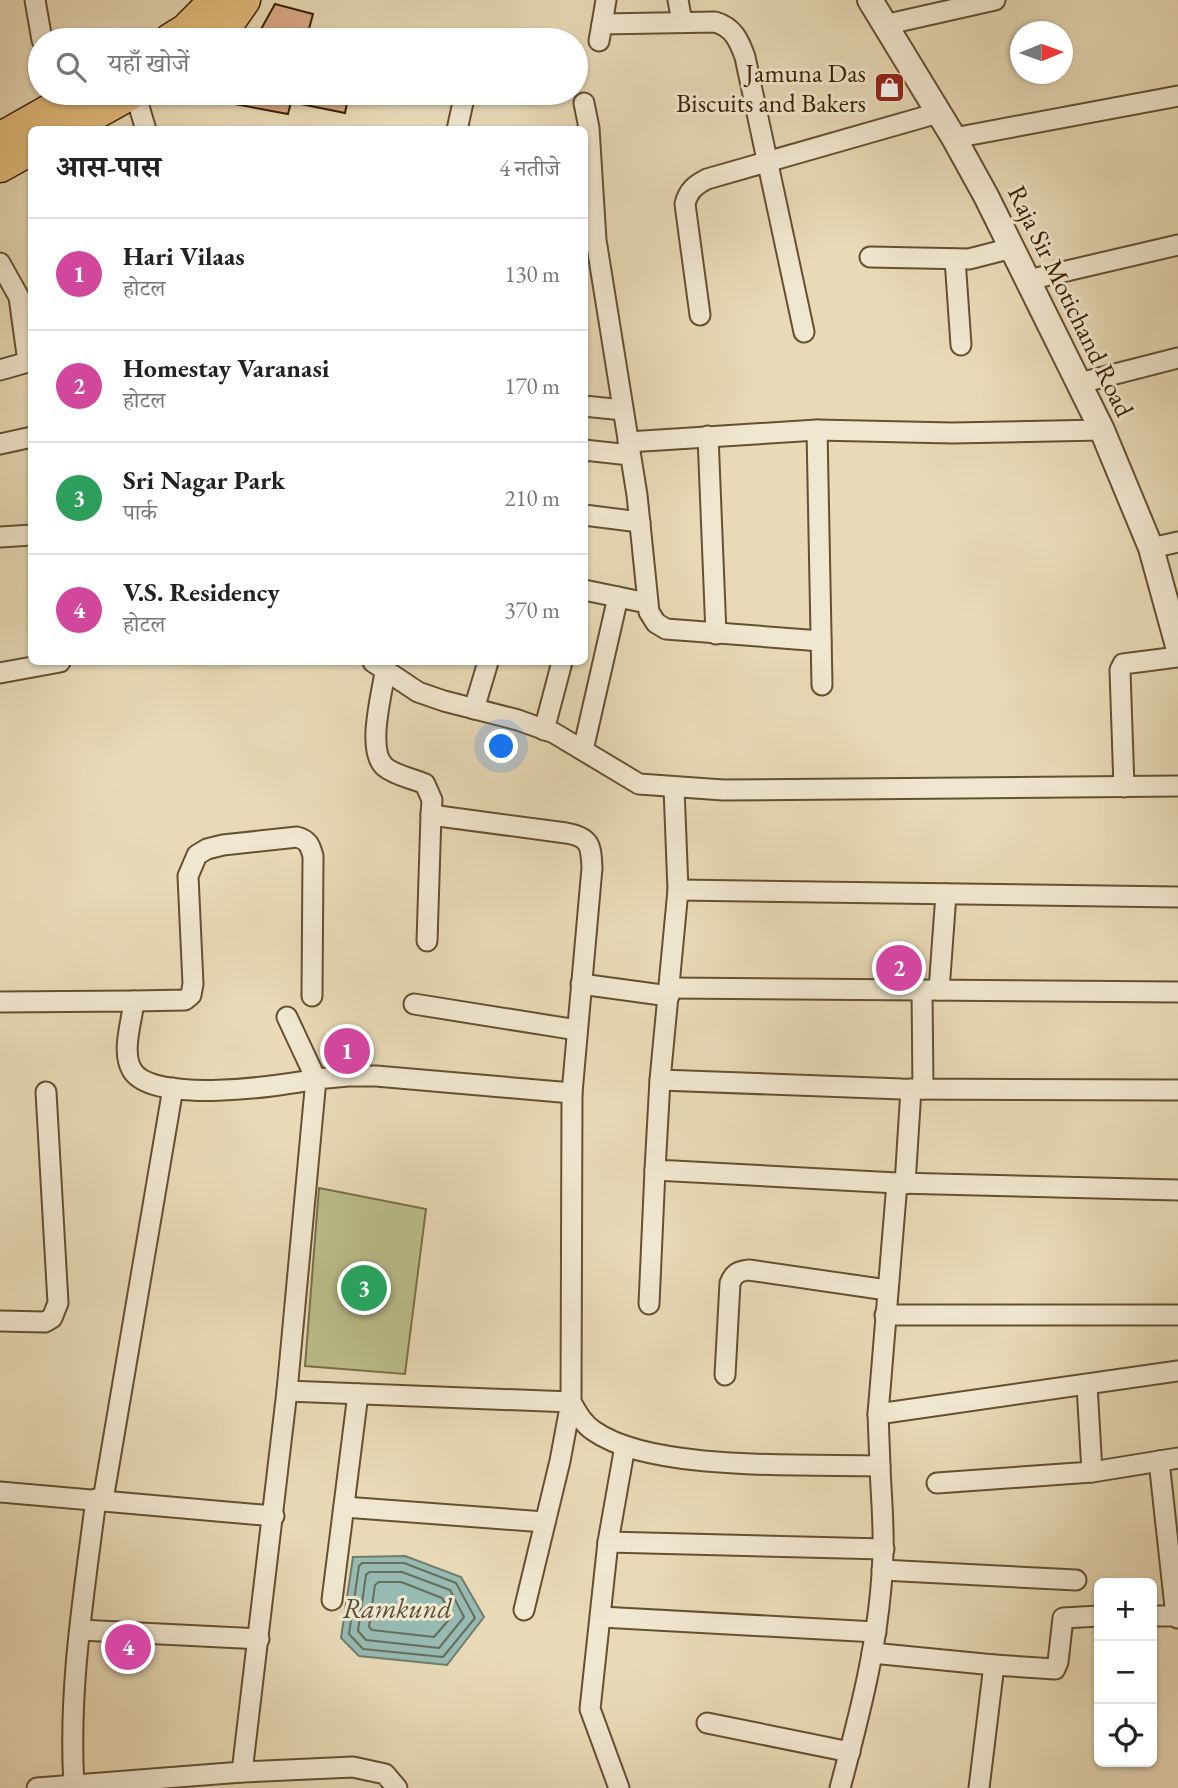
<!DOCTYPE html>
<html lang="hi">
<head>
<meta charset="utf-8">
<style>
  body { margin:0; font-family:"EB Garamond","Noto Serif Devanagari",serif; background:#f2f2f2; color:#222 }
  .controls { position:absolute; right:21px; bottom:21px; display:grid; overflow:hidden; border-radius:10px; box-shadow:0 2px 5px #0004 }
  .controls button { width:63px; height:63px; display:grid; place-items:center; padding:0; border:0; border-bottom:2px solid #e0e0e0; background:#fff; color:#222; font:35px sans-serif }
  .compass { position:absolute; left:1010px; top:21px; width:63px; height:63px; border-radius:50%; background:#fff; box-shadow:0 2px 5px #0004; rotate:89deg }
  .you { position:absolute; left:502px; top:747px; width:24px; height:24px; margin:-18px; border:5px solid #fff; border-radius:50%; background:#1a73e8; box-shadow:0 0 0 10px #1a73e833 }
  .badge { display:grid; place-items:center; width:46px; height:46px; border-radius:50%; background:#1a73e8; color:#fff; font-size:23px; font-weight:700 }
  .pin { position:absolute; translate:-50% -50%; border:4px solid #fff; box-shadow:0 2px 7px #0006 }
  .list { margin:0; padding:0; list-style:none }
  h2 { display:flex; justify-content:space-between; align-items:center; height:91px; margin:0; padding:0 28px; font-size:30px }
  h2 small { font-size:23px; font-weight:400; color:#767676 }
  .list li { display:grid; grid-template-columns:46px 1fr auto; gap:21px; align-items:center; box-sizing:border-box; height:112px; padding:0 28px; border-top:2px solid #e0e0e0 }
  .list b { display:block; font-size:26px; white-space:nowrap }
  .list p { margin:0; font-size:23px; white-space:nowrap; color:#767676 }
  .list em { font-size:23px; font-style:normal; color:#767676 }
  .icon { flex:none; width:38px; height:38px; fill:none; stroke:currentColor; stroke-width:2; stroke-linecap:round; stroke-linejoin:round }
  .map { position:relative; flex:none; width:1178px; height:1788px; overflow:hidden }
  .search { position:absolute; background:#fff; box-shadow:0 2px 5px #0004; left:28px; top:28px; width:560px; height:77px; display:flex; align-items:center; gap:18px; box-sizing:border-box; padding:0 24px; border-radius:38px; color:#767676; font-size:26px }
  .panel { position:absolute; background:#fff; box-shadow:0 2px 5px #0004; left:28px; top:126px; width:560px; height:539px; border-radius:10px }
  .map>svg:first-child { display:block }
</style>
</head>
<body>
<div class="map">
<svg width="1178" height="1788" viewBox="0 0 1178 1788">
  <rect width="100%" height="100%" fill="#e8dab7"/>
  <filter id="stains"><feTurbulence type="fractalNoise" baseFrequency=".00286" numOctaves="4"/><feColorMatrix values="0 0 0 0 .2 0 0 0 0 .09 0 0 0 0 .02 0 0 0 .5 -.17"/></filter>
  <radialGradient id="worn" r=".72"><stop offset=".6" stop-color="#630" stop-opacity="0"/><stop offset="1" stop-color="#630" stop-opacity=".3"/></radialGradient>
  <polygon fill="#babe8b" stroke="#7a7047" stroke-width="2" points="319,1188 426,1209 405,1374 305,1366"/>
  <polygon fill="#97bab2" stroke="#717d6c" stroke-width="2" points="405,1556 461,1577 484,1617 447,1665 359,1656 341,1638 353,1557"/>
  <g fill="none" stroke-linecap="round" stroke-linejoin="round">
    <g stroke="#686e5a" stroke-width="2">
      <polygon points="362,1563 404,1563 456,1583 475,1618 443,1657 363,1649 349,1634 359,1566"/>
      <polygon points="369,1572 402,1572 450,1590 464,1617 439,1648 366,1640 358,1631 366,1575"/>
      <polygon points="379,1582 401,1582 442,1598 452,1616 434,1637 372,1630 369,1627 375,1585"/>
    </g>
  </g>
  <g fill="#daa988" stroke="#392203" stroke-width="2">
    <polygon points="275,4 313,14 306,40 255,40"/>
    <polygon points="213,93 349,93 345,113 291,102 288,114 213,100"/>
  </g>
  <g fill="none" stroke-linecap="round" stroke-linejoin="round">
    <defs>
      <g id="minor">
        <polyline points="35,0 42,40"/>
        <polyline points="678,0 682,22"/>
        <polyline points="602,24 606,0"/>
        <polyline points="884,25 995,0"/>
        <path d="M599,41L602,24L715,22C733,27 739,40 745,57L804,332"/>
        <polyline points="135,93 146,130"/>
        <polyline points="584,103 589,128 596,240 637,495 649,612 656,623 666,629 821,641"/>
        <polyline points="457,130 465,93"/>
        <polyline points="954,138 1178,96"/>
        <polyline points="870,257 969,259 1012,248"/>
        <polyline points="955,259 961,345"/>
        <polyline points="0,263 19,297 28,362 0,370"/>
        <polyline points="1028,280 1178,245"/>
        <path d="M700,315L685,204C688,191 695,185 707,179L938,113"/>
        <polyline points="1080,383 1178,358"/>
        <polyline points="584,406 623,410"/>
        <polyline points="817,430 822,685"/>
        <polyline points="708,436 716,634"/>
        <polyline points="628,442 817,430 952,433 1102,430"/>
        <polyline points="0,444 32,437"/>
        <polyline points="584,450 630,455"/>
        <polyline points="584,515 640,522"/>
        <polyline points="0,537 32,535"/>
        <polyline points="1151,548 1178,542"/>
        <polyline points="584,590 647,603"/>
        <polyline points="373,662 418,692 444,701 518,720 554,733 639,784 723,790 1178,786"/>
        <path d="M385,672C382,694 366,751 385,767C396,776 412,778 425,784L432,800L431,815"/>
        <polyline points="0,673 60,662"/>
        <polyline points="474,709 488,662"/>
        <polyline points="544,730 562,662"/>
        <polyline points="583,750 618,597"/>
        <polyline points="1124,787 1120,670 1123,664 1178,657"/>
        <polyline points="674,788 678,890 660,1080 655,1170 897,1183 1178,1190"/>
        <polyline points="678,890 1178,897"/>
        <path d="M427,941L431,815L566,833C590,837 591,845 592,868L572,1093L571,1402C578,1414 583,1424 594,1431C652,1472 808,1464 880,1466L878,1414L897,1183"/>
        <polyline points="581,984 669,996"/>
        <polyline points="670,988 1178,992"/>
        <polyline points="922,990 923,1089"/>
        <polyline points="939,990 946,894"/>
        <path d="M134,1001L185,1000L191,995L193,984L188,876L197,855L207,849L223,845L297,837C308,840 310,845 313,856L312,996"/>
        <path d="M0,1002L134,1001C132,1021 121,1052 132,1070C152,1105 281,1086 316,1079L287,1017"/>
        <polyline points="414,1004 577,1030"/>
        <polyline points="660,1080 902,1089 1178,1090"/>
        <polyline points="905,1184 911,1089"/>
        <polyline points="649,1304 655,1170"/>
        <polyline points="885,1315 1178,1315"/>
        <polyline points="0,1321 45,1322 52,1318 58,1303 46,1092"/>
        <path d="M725,1375L730,1283C734,1273 739,1271 749,1270L887,1290"/>
        <polyline points="878,1414 1178,1371"/>
        <polyline points="1159,1461 1176,1616 1178,1618"/>
        <polyline points="1092,1472 1178,1458"/>
        <polyline points="937,1483 1092,1472 1087,1385"/>
        <polyline points="0,1492 274,1516"/>
        <polyline points="103,1500 173,1088"/>
        <polyline points="344,1507 545,1522"/>
        <polyline points="608,1542 884,1549"/>
        <polyline points="882,1570 1076,1580"/>
        <polyline points="332,1600 358,1394"/>
        <polyline points="524,1610 560,1461 571,1402 287,1391 316,1079 348,1076 376,1076 572,1093"/>
        <polyline points="1152,1616 1176,1616"/>
        <polyline points="601,1617 876,1632"/>
        <polyline points="80,1630 259,1639"/>
        <polyline points="872,1653 994,1665 979,1788"/>
        <polyline points="994,1665 1055,1669 1058,1662 1063,1618 1099,1616"/>
        <polyline points="707,1723 850,1752"/>
        <polyline points="242,1772 353,1767 385,1774 397,1788"/>
        <path d="M74,1785C68,1689 84,1594 96,1499"/>
        <polyline points="37,1788 242,1772 287,1391"/>
        <polyline points="619,1788 590,1709 608,1542 625,1446"/>
        <path d="M840,1788C861,1710 881,1633 883,1552C884,1524 881,1495 880,1466"/>
      </g>
      <polyline id="tertiary" points="870,0 954,138 986,196 1102,430 1151,548 1178,646"/>
      <g id="primary">
        <polyline points="170,40 186,30 216,0"/>
        <polyline points="210,40 228,23 244,0"/>
        <polyline points="65,130 131,93"/>
        <polyline points="0,139 81,93"/>
        <polyline points="0,166 32,148"/>
      </g>
    </defs>
    <use href="#minor" stroke="#655030" stroke-width="23"/>
    <use href="#tertiary" stroke="#655030" stroke-width="28"/>
    <use href="#primary" stroke="#392203" stroke-width="35"/>
    <use href="#minor" stroke="#f0e7d0" stroke-width="19"/>
    <use href="#tertiary" stroke="#f0e7d0" stroke-width="24"/>
    <use href="#primary" stroke="#e4bd7c" stroke-width="32"/>
  </g>
  <defs>
    <symbol id="shop-square" viewBox="-11 -11 22 22"><rect x="-9" y="-9" width="18" height="18" rx="4" fill="#8f2418" stroke="#f0e7d0"/><path d="M-5-2.5h2.3a2.7 3.5 0 0 1 5.4 0H5L5.5 6h-11ZM-1.5-2.5h3a1.5 2.3 0 0 0-3 0Z" fill="#fff"/></symbol>
  </defs>
  <g fill-rule="evenodd">
    <use href="#shop-square" x="872" y="70" width="35" height="35"/>
  </g>
  <g text-anchor="middle" dominant-baseline="central" stroke-width="6" stroke-linejoin="round" paint-order="stroke">
    <g font-size="26" fill="#392203" stroke="#f0e7d0" text-anchor="end">
      <text x="866" y="73">Jamuna Das<tspan x="866" dy="30">Biscuits and Bakers</tspan></text>
    </g>
    <g font-size="26" fill="#392203" stroke="#f0e7d0">
      <text transform="translate(1071 301) rotate(64)">Raja Sir Motichand Road</text>
    </g>
    <g font-size="28" font-style="italic" fill="#555038" stroke="#f0e7d0">
      <text x="397" y="1608">Ramkund</text>
    </g>
  </g>
  <rect width="100%" height="100%" filter="url(#stains)"/>
  <rect width="100%" height="100%" fill="url(#worn)"/>
</svg>
<div class="controls">
<button>+</button>
<button>−</button>
<button><svg class="icon" aria-label="locate" viewBox="0 0 24 24"><circle cx="12" cy="12" r="6"/><path d="M12 2v4M12 18v4M2 12h4M18 12h4"/></svg></button>
</div>
<svg class="compass" viewBox="-18 -18 36 36"><path d="M0-13l5 13h-10z" fill="#e53935"/><path d="M0 13l5-13h-10z" fill="#767676"/></svg>
<div class="you"></div>
<div class="pin badge" style="left:347px;top:1051px;background:#d1479c">1</div>
<div class="pin badge" style="left:899px;top:968px;background:#d1479c">2</div>
<div class="pin badge" style="left:364px;top:1288px;background:#2e9e5b">3</div>
<div class="pin badge" style="left:128px;top:1647px;background:#d1479c">4</div>
<div class="search"><svg class="icon" aria-label="search" viewBox="0 0 24 24"><circle cx="10" cy="10" r="6"/><path d="M15 15l6 6"/></svg>यहाँ खोजें</div>
<section class="panel">
<h2>आस-पास<small>4 नतीजे</small></h2>
<ul class="list">
<li><span class="badge" style="background:#d1479c">1</span><div><b>Hari Vilaas</b><p>होटल</p></div><em>130 m</em></li>
<li><span class="badge" style="background:#d1479c">2</span><div><b>Homestay Varanasi</b><p>होटल</p></div><em>170 m</em></li>
<li><span class="badge" style="background:#2e9e5b">3</span><div><b>Sri Nagar Park</b><p>पार्क</p></div><em>210 m</em></li>
<li><span class="badge" style="background:#d1479c">4</span><div><b>V.S. Residency</b><p>होटल</p></div><em>370 m</em></li>
</ul>
</section>
</div>
</body>
</html>
